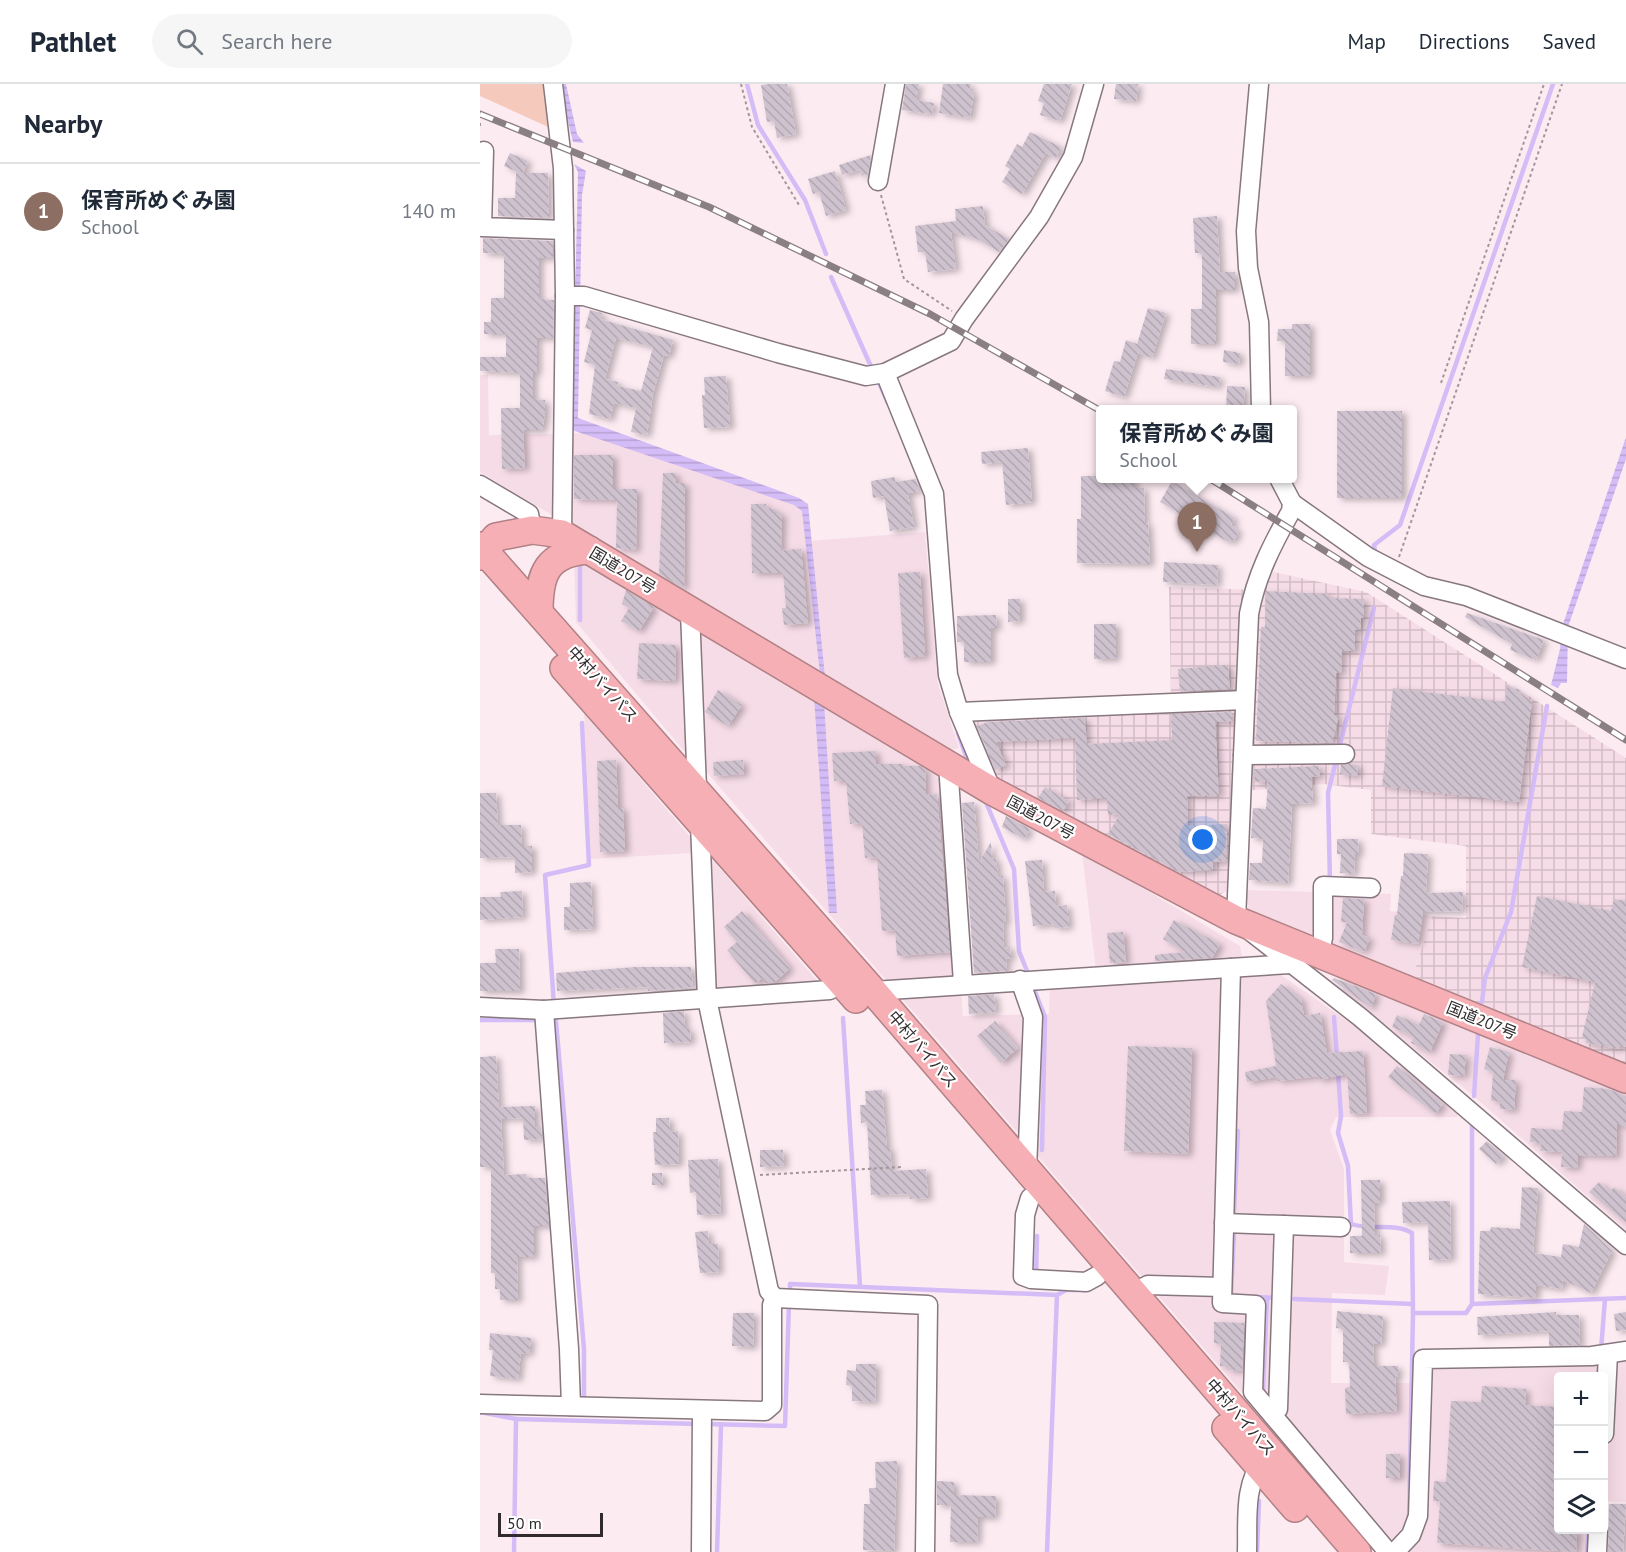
<!DOCTYPE html>
<html lang="en">
<head>
<meta charset="utf-8">
<style>
  body { margin:0; font-family:"PT Sans","Noto Sans JP",sans-serif; background:#f6f6f7; color:#1f2937 }
  .controls { position:absolute; right:18px; bottom:18px; display:grid; overflow:hidden; border-radius:6px; box-shadow:0 6px 24px #0002 }
  .controls button { width:54px; height:54px; display:grid; place-items:center; padding:0; border:0; border-bottom:2px solid #e0e1e3; background:#fff; color:#1f2937; font:30px sans-serif }
  .scale { position:absolute; left:18px; bottom:15px; width:105px; box-sizing:border-box; padding-left:6px; border:3px solid #312b2d; border-top:0; font-size:16px; line-height:21px; white-space:nowrap; color:#312b2d; -webkit-text-stroke:4px #fff; paint-order:stroke }
  .you { position:absolute; left:723px; top:756px; width:21px; height:21px; margin:-15px; border:4px solid #fff; border-radius:50%; background:#1a73e8; box-shadow:0 0 0 9px #1a73e833 }
  .badge { display:grid; place-items:center; width:39px; height:39px; border-radius:50%; background:#255c77; color:#fff; font-size:20px; font-weight:700 }
  .pin { position:absolute; translate:-50% -50px; filter:drop-shadow(0 2px 3px #0008) }
  .pin::after { content:''; position:absolute; top:32px; width:21px; height:18px; background:inherit; clip-path:polygon(0 0,100% 0,50% 100%) }
  .popup { position:absolute; left:616px; top:321px; width:201px; height:78px; box-sizing:border-box; display:grid; place-content:center; border-radius:6px; background:#fff; filter:drop-shadow(0 2px 4px #0005); font-size:20px; white-space:nowrap; color:#747a83 }
  .popup b { font-size:22px; color:#1f2937 }
  .popup::after { content:''; position:absolute; left:50%; top:100%; margin-left:-12px; border:12px solid transparent; border-top-color:#fff }
  .list { margin:0; padding:0; list-style:none }
  h2 { display:flex; justify-content:space-between; align-items:center; height:78px; margin:0; padding:0 24px; font-size:26px }
  h2 small { font-size:20px; font-weight:400; color:#747a83 }
  .list li { display:grid; grid-template-columns:39px 1fr auto; gap:18px; align-items:center; box-sizing:border-box; height:96px; padding:0 24px; border-top:2px solid #e0e1e3 }
  .list b { display:block; font-size:22px; white-space:nowrap }
  .list p { margin:0; font-size:20px; white-space:nowrap; color:#747a83 }
  .list em { font-size:20px; font-style:normal; color:#747a83 }
  .icon { flex:none; width:33px; height:33px; fill:none; stroke:currentColor; stroke-width:2; stroke-linecap:round; stroke-linejoin:round }
  .map { position:relative; flex:none; width:1146px; height:1468px; overflow:hidden }
  header { display:flex; align-items:center; gap:36px; box-sizing:border-box; height:84px; padding:0 30px; background:#fff; border-bottom:2px solid #e0e1e3 }
  header strong { font-size:28px }
  nav { display:flex; gap:33px; margin-inline-start:auto; font-size:21px }
  .search { width:420px; height:54px; background:#f6f6f7; display:flex; align-items:center; gap:15px; box-sizing:border-box; padding:0 21px; border-radius:33px; color:#747a83; font-size:22px }
  main { display:flex }
  aside { flex:1; background:#fff }
  .map>svg:first-child { display:block }
</style>
</head>
<body>
<header>
<strong>Pathlet</strong>
<div class="search"><svg class="icon" aria-label="search" viewBox="0 0 24 24"><circle cx="10" cy="10" r="6"/><path d="M15 15l6 6"/></svg>Search here</div>
<nav><a>Map</a><a>Directions</a><a>Saved</a></nav>
</header>
<main>
<aside>
<h2>Nearby<small></small></h2>
<ul class="list">
<li><span class="badge" style="background:#8d6e63">1</span><div><b>保育所めぐみ園</b><p>School</p></div><em>140 m</em></li>
</ul>
</aside>
<div class="map">
<svg width="1146" height="1468" viewBox="0 0 1146 1468">
  <defs>
    <pattern id="industrial-grid" width="8" height="8" patternUnits="userSpaceOnUse" patternTransform="scale(1.5)"><rect width="8" height="8" fill="#f6dce7"/><path d="M0 4h8M4 0v8" fill="none" stroke="#d3bdc6"/></pattern>
    <pattern id="water-rules" width="6" height="5" patternUnits="userSpaceOnUse" patternTransform="scale(1.5)"><rect width="6" height="5" fill="#d4bcf7"/><path d="M0 2.5h6" fill="none" stroke="#b6a2d4"/></pattern>
    <pattern id="building-back-hatch" width="6" height="6" patternUnits="userSpaceOnUse" patternTransform="scale(1.5)"><rect width="6" height="6" fill="#cfc2cf"/><path d="M-1 5l2 2M0 0l6 6M5-1l2 2" fill="none" stroke="#b2a7b2"/></pattern>
    <filter id="shadow"><feDropShadow dx="4.5" dy="2.5" stdDeviation="3" flood-color="#0004"/></filter>
  </defs>
  <rect width="100%" height="100%" fill="#fdebf2"/>
  <g fill="#f6dce7">
    <polygon points="0,291 8,291 9,351 115,349 327,425 329,457 445,448 458,600 479,664 467,667 0,388"/>
    <polygon points="105,473 204,534 210,674 96,538 94,476"/>
    <polygon points="218,543 465,690 483,932 569,930 570,889 616,887 602,768 760,862 765,889 798,889 875,942 978,1027 977,1033 856,1033 850,1046 864,1085 864,1178 909,1182 905,1211 852,1209 851,1299 936,1299 937,1281 1146,1275 1146,1418 1124,1417 1124,1292 1078,1292 1078,1446 1112,1446 1111,1468 912,1468 778,1302 764,1311 224,685"/>
    <polygon points="104,629 212,755 212,769 111,775"/>
    <polygon points="229,772 352,914 234,920"/>
    <polygon points="765,806 911,810 910,827 952,832 933,892 769,827"/>
    <polygon points="866,891 1146,1008 1146,1146 990,1009 862,908"/>
  </g>
  <polygon fill="url(#industrial-grid)" points="789,487 886,508 1146,674 1146,980 933,892 952,832 986,834 986,762 891,750 891,706 843,700 753,708 748,806 738,812 662,779 509,689 482,625 691,615 689,503 781,506"/>
  <polygon fill="#f5cabd" points="0,0 66,0 75,46 0,12"/>
  <g fill="url(#water-rules)">
    <polygon points="79,0 86,0 97,50 104,59 93,58"/>
    <polygon points="94,80 106,87 102,111 98,334 319,414 328,420 345,593 340,590 322,427 314,421 92,346 98,88"/>
    <polygon points="1146,353 1146,375 1088,543 1087,599 1081,599 1078,604 1071,601 1080,565 1082,543"/>
    <polygon points="334,613 344,618 357,829 349,829"/>
  </g>
  <g fill="none" stroke-linecap="round" stroke-linejoin="round">
    <g stroke="#d4bcf7" stroke-width="4.5">
      <polyline points="267,0 278,41 325,116 346,170"/>
      <polyline points="351,193 393,287"/>
      <polyline points="397,294 408,319"/>
      <polyline points="895,467 894,461 920,441 1073,0"/>
      <polyline points="100,477 100,536"/>
      <polyline points="478,649 489,681"/>
      <polyline points="859,665 894,524"/>
      <polyline points="505,716 534,785 539,867 549,892"/>
      <polyline points="850,799 848,709 857,673"/>
      <polyline points="552,900 565,933 562,1066"/>
      <polyline points="1002,918 1005,894 1031,828 1067,622"/>
      <polyline points="74,922 65,791 109,781 102,639"/>
      <polyline points="854,933 857,972"/>
      <polyline points="363,934 380,1202"/>
      <polyline points="0,936 60,936"/>
      <polyline points="69,937 76,937 104,1265 104,1319"/>
      <path d="M858,987L861,1032L858,1049L868,1082L871,1140C891,1147 914,1138 932,1149L933,1229L929,1435"/>
      <polyline points="994,1012 998,950"/>
      <polyline points="754,1128 758,1047"/>
      <polyline points="556,1191 557,1152"/>
      <polyline points="310,1211 310,1200 577,1211 567,1468"/>
      <polyline points="577,1211 586,1206 597,1206"/>
      <polyline points="754,1212 751,1212 754,1149"/>
      <polyline points="777,1213 796,1214"/>
      <polyline points="814,1215 933,1220"/>
      <polyline points="992,1220 1146,1214"/>
      <polyline points="933,1229 986,1229 992,1220 992,1040"/>
      <polyline points="1121,1266 1125,1215"/>
      <polyline points="783,1307 787,1214"/>
      <polyline points="0,1328 36,1335"/>
      <polyline points="227,1340 305,1342 309,1219"/>
      <polyline points="34,1468 36,1335 218,1340"/>
      <polyline points="237,1468 241,1341"/>
      <polyline points="777,1468 779,1417"/>
      <polyline points="1107,1468 1109,1446"/>
    </g>
  </g>
  <g fill="url(#building-back-hatch)" fill-rule="evenodd" filter="url(#shadow)">
    <polygon points="289,0 307,0 316,50 297,54 294,37 287,38 281,1"/>
    <polygon points="426,0 439,0 436,16 454,19 452,30 422,26"/>
    <polygon points="463,0 491,0 489,7 494,8 490,34 459,29"/>
    <polygon points="564,0 592,0 580,37 560,31 564,19 558,17"/>
    <polygon points="636,0 658,0 656,17 634,15"/>
    <polygon points="550,48 581,63 576,74 566,69 542,110 522,98 530,85 525,82 537,60 542,63"/>
    <polygon points="30,69 48,77 43,89 68,89 69,134 18,132 18,114 35,114 36,88 39,89 24,82"/>
    <polygon points="391,71 388,90 381,92 380,86 362,91 359,81"/>
    <polygon points="355,87 366,126 346,132 339,108 333,110 328,95"/>
    <polygon points="503,122 505,141 529,155 519,168 497,155 471,148 476,185 448,188 445,168 438,168 435,142 476,137 475,125"/>
    <polygon points="737,132 740,188 755,188 755,206 736,206 736,260 711,260 711,225 722,225 722,169 715,169 713,134"/>
    <polygon points="3,154 73,157 73,174 59,174 59,215 74,216 73,254 57,254 57,289 53,289 53,315 65,316 65,331 62,346 43,346 45,384 22,385 21,324 40,324 40,289 0,287 0,273 26,273 26,250 4,250 4,238 11,238 11,214 24,214 24,170 3,169"/>
    <polygon points="668,224 686,229 672,274 658,269 644,313 625,307 634,277 640,278 646,256 657,260"/>
    <path d="M110,226L122,229L120,235L193,256L189,272L184,271L173,310L167,351L151,348L156,324L134,319L130,335L109,330L115,281L104,278L112,246L105,244ZM136,254L173,263L161,307L137,302L138,298L125,295Z"/>
    <polygon points="812,240 830,240 830,292 805,292 805,257 797,257 798,245 812,245"/>
    <polygon points="744,266 760,269 759,280 743,278"/>
    <polygon points="686,285 740,293 738,303 684,295"/>
    <polygon points="246,292 250,343 224,344 222,311 225,311 224,293"/>
    <polygon points="747,302 765,303 763,326 746,326"/>
    <rect x="857" y="327" width="65" height="87"/>
    <polygon points="548,364 552,418 526,421 522,378 502,380 501,368"/>
    <polygon points="94,371 133,371 133,405 157,405 156,466 136,464 137,416 94,415"/>
    <polygon points="183,389 196,389 196,399 205,399 204,505 179,490"/>
    <polygon points="601,392 618,392 618,397 654,394 654,404 664,404 665,443 668,437 670,480 597,479 597,435 601,435"/>
    <polygon points="415,393 415,398 436,395 439,407 428,409 434,443 410,447 404,412 393,414 391,397"/>
    <polygon points="692,397 755,434 751,441 756,444 758,449 754,456 748,458 680,418"/>
    <polygon points="271,420 286,420 286,424 295,425 295,429 302,429 301,466 321,465 328,539 304,541 302,524 306,524 303,489 272,489"/>
    <polygon points="684,478 738,481 737,501 683,498"/>
    <polygon points="440,488 445,572 424,574 418,489"/>
    <polygon points="146,506 174,523 159,547 141,537 149,524 142,520"/>
    <polygon points="786,507 848,510 848,514 884,515 884,534 881,534 880,546 875,546 875,567 862,567 861,589 856,589 854,631 859,632 852,659 776,657 781,543 785,543"/>
    <polygon points="528,515 540,515 540,537 528,538"/>
    <polygon points="987,529 1064,556 1056,576 1030,566 1032,560 985,533"/>
    <polygon points="516,531 517,544 511,544 511,578 484,578 484,558 477,558 477,532"/>
    <rect x="614" y="540" width="22" height="35"/>
    <polygon points="159,559 196,561 195,597 157,595"/>
    <polygon points="748,581 750,605 700,607 698,585"/>
    <polygon points="1027,600 1052,617 1039,718 902,702 913,604 1025,618"/>
    <polygon points="238,606 262,621 248,642 225,628"/>
    <polygon points="752,628 752,637 735,638 739,711 707,712 708,742 747,740 746,777 733,778 733,786 699,788 628,750 640,730 628,731 627,714 597,716 595,654 516,658 526,681 515,686 497,642 508,638 605,634 607,660 692,656 691,630"/>
    <polygon points="396,667 396,680 423,680 423,682 440,682 445,685 446,711 457,710 470,868 417,872 415,846 402,847 397,773 385,774 382,739 370,740 366,697 354,697 352,669"/>
    <polygon points="136,676 138,724 143,724 145,767 120,768 117,677"/>
    <polygon points="263,676 264,690 234,692 233,678"/>
    <polygon points="870,680 878,681 877,692 860,690 861,681"/>
    <polygon points="839,682 840,692 831,693 833,719 812,720 808,799 769,796 770,779 782,779 783,755 771,754 773,724 786,725 788,697 775,698 774,685"/>
    <polygon points="565,703 589,717 583,727 558,714"/>
    <polygon points="0,709 16,709 18,741 41,741 42,762 52,762 52,788 35,789 35,773 0,774"/>
    <polygon points="494,718 499,778 511,758 512,775 516,774 518,792 523,792 526,838 523,838 524,864 530,863 531,874 526,875 527,887 494,889 482,719"/>
    <polygon points="526,732 550,745 544,755 522,743"/>
    <polygon points="857,755 878,755 879,770 875,770 874,790 860,789 861,770 857,770"/>
    <polygon points="924,769 948,770 946,809 983,808 982,827 943,828 938,860 911,856 915,831 917,831 921,792 923,792"/>
    <polygon points="562,776 564,808 575,807 576,822 587,821 589,843 575,844 575,840 553,842 545,777"/>
    <polygon points="111,798 113,845 84,846 84,823 90,823 90,799"/>
    <polygon points="42,807 43,833 0,836 0,813 21,813 20,808"/>
    <polygon points="1057,812 1131,827 1134,815 1146,817 1146,963 1140,961 1139,965 1106,959 1106,955 1102,953 1115,898 1042,883"/>
    <polygon points="863,814 884,815 882,851 890,854 884,868 859,858 867,838 861,838"/>
    <polygon points="262,827 310,884 294,899 286,899 282,894 275,900 247,866 257,858 244,843"/>
    <polygon points="694,836 740,860 732,874 675,877 675,871 705,868 683,855"/>
    <polygon points="643,848 646,878 630,879 627,849"/>
    <polygon points="15,865 39,865 40,907 0,907 0,879 16,879"/>
    <polygon points="155,883 211,883 213,903 168,907 168,903 77,907 76,889"/>
    <polygon points="854,894 896,910 891,924 852,896"/>
    <polygon points="801,900 821,915 824,932 840,929 847,969 883,967 887,1029 870,1030 867,990 839,996 839,992 798,997 797,993 767,998 765,988 796,982 786,917"/>
    <polygon points="514,910 516,928 489,930 488,912"/>
    <polygon points="204,927 205,945 210,945 211,958 184,959 183,929"/>
    <polygon points="944,930 963,938 950,968 931,959 934,953 912,943 917,931 939,941"/>
    <polygon points="515,937 538,964 521,979 497,952"/>
    <polygon points="648,962 712,964 708,1070 644,1067"/>
    <polygon points="1010,963 1029,968 1023,996 1036,996 1034,1026 1020,1025 1020,1017 1011,1017 1013,988 1004,985"/>
    <polygon points="970,970 986,971 984,992 968,991"/>
    <polygon points="16,972 19,1023 55,1022 55,1043 61,1043 62,1055 44,1056 43,1034 21,1035 24,1091 46,1090 47,1094 65,1094 69,1142 54,1142 54,1173 37,1173 38,1216 20,1216 20,1205 15,1205 15,1189 11,1189 11,1083 0,1083 0,973"/>
    <polygon points="917,982 963,1020 955,1030 908,993"/>
    <polygon points="1104,1003 1128,1005 1146,1012 1146,1043 1137,1039 1136,1072 1098,1071 1097,1084 1081,1083 1082,1068 1060,1067 1061,1059 1050,1058 1051,1044 1082,1046 1084,1027 1102,1028"/>
    <polygon points="402,1006 407,1064 410,1064 412,1087 446,1085 448,1114 430,1115 430,1110 391,1111 387,1038 381,1039 380,1021 386,1021 385,1007"/>
    <polygon points="176,1034 189,1034 190,1048 198,1047 199,1080 175,1081 173,1048 176,1048"/>
    <polygon points="1007,1057 1024,1072 1016,1080 999,1065"/>
    <polygon points="280,1066 303,1066 304,1082 280,1083"/>
    <polygon points="238,1075 241,1130 217,1131 216,1108 210,1109 208,1076"/>
    <polygon points="172,1089 182,1089 183,1101 172,1101"/>
    <polygon points="881,1096 900,1096 900,1118 894,1119 895,1151 900,1151 901,1169 870,1169 870,1152 882,1152"/>
    <polygon points="1119,1098 1130,1108 1134,1103 1146,1113 1146,1139 1109,1108"/>
    <polygon points="1042,1103 1058,1104 1053,1169 1081,1173 1083,1160 1099,1163 1104,1140 1132,1167 1111,1209 1083,1196 1082,1205 1056,1201 1056,1214 998,1210 1000,1147 1010,1147 1011,1143 1040,1145"/>
    <polygon points="970,1117 971,1175 949,1176 948,1138 923,1139 922,1118"/>
    <polygon points="228,1147 229,1160 238,1160 239,1188 220,1189 215,1148"/>
    <polygon points="857,1227 903,1232 901,1260 893,1260 894,1282 918,1282 918,1293 915,1293 917,1327 866,1330 865,1304 870,1303 869,1278 863,1278 863,1245 856,1244"/>
    <polygon points="1076,1228 1076,1231 1099,1231 1100,1261 1069,1262 1069,1247 998,1251 997,1233"/>
    <polygon points="1146,1228 1146,1246 1136,1247 1134,1230"/>
    <polygon points="253,1229 274,1229 273,1263 252,1262"/>
    <polygon points="734,1238 764,1239 762,1287 748,1286 749,1282 740,1282 741,1260 734,1259"/>
    <polygon points="10,1249 51,1254 49,1270 41,1269 38,1295 10,1292 13,1266 9,1266"/>
    <polygon points="376,1280 396,1280 395,1318 372,1317 372,1302 366,1301 367,1286 376,1287"/>
    <polygon points="1002,1302 1046,1305 1045,1321 1078,1323 1078,1446 1097,1446 1096,1468 957,1459 960,1417 953,1417 954,1397 966,1398 971,1317 1001,1318"/>
    <rect x="906" y="1370" width="14" height="24"/>
    <polygon points="417,1377 414,1467 383,1466 384,1420 390,1420 389,1404 396,1404 395,1378"/>
    <polygon points="457,1397 474,1398 474,1411 516,1412 515,1433 498,1433 497,1458 470,1458 471,1421 457,1421"/>
    <polygon points="1129,1420 1146,1420 1143,1468 1128,1468"/>
  </g>
  <g fill="none" stroke-linecap="round" stroke-linejoin="round">
    <defs>
      <g id="minor">
        <polyline points="73,0 83,84 85,212 82,450"/>
        <polyline points="779,0 766,147 768,184 779,238 781,326"/>
        <polyline points="4,67 2,143 84,146"/>
        <polyline points="398,97 415,0"/>
        <polyline points="85,212 104,212 298,269 386,292 405,289 471,257 484,235 559,133 593,73 614,0"/>
        <polyline points="405,289 454,410 468,591 479,628 512,707"/>
        <path d="M799,394L812,419L811,427C792,461 776,492 769,530L756,836L880,933L1146,1161"/>
        <polyline points="0,401 49,430 52,446"/>
        <polyline points="812,419 888,473 944,502 986,512 1146,575"/>
        <polyline points="210,527 217,705"/>
        <polyline points="479,628 765,616"/>
        <polyline points="763,671 865,670"/>
        <polyline points="468,680 483,899"/>
        <polyline points="220,739 227,915 289,1207 295,1214 448,1221 445,1468"/>
        <polyline points="839,870 843,854 843,802 891,804"/>
        <polyline points="751,884 742,1219 776,1221 773,1308 908,1468"/>
        <polyline points="540,896 553,933 547,1086"/>
        <polyline points="388,912 393,907 810,880"/>
        <polyline points="0,923 64,926 350,906 368,890"/>
        <polyline points="64,926 89,1265 91,1322"/>
        <polyline points="550,1114 545,1131 543,1192 551,1195 606,1198 617,1192"/>
        <polyline points="744,1139 861,1143"/>
        <polyline points="653,1209 668,1201 742,1203"/>
        <polyline points="0,1320 285,1327 292,1321 292,1221 295,1214"/>
        <polyline points="792,1330 798,1325 804,1141"/>
        <polyline points="1124,1350 1128,1270"/>
        <polyline points="221,1468 222,1328"/>
        <path d="M767,1468C768,1436 763,1401 784,1375"/>
        <polyline points="915,1468 931,1451 938,1432 943,1275 1112,1272 1146,1267"/>
        <polyline points="1117,1468 1118,1446"/>
      </g>
      <g id="highway">
        <polyline points="0,462 393,907 877,1468"/>
        <polyline points="0,472 16,453 52,446 82,450 512,707 756,836 1146,995"/>
        <path d="M59,528C59,489 67,469 109,466"/>
        <polyline points="84,584 376,915"/>
        <polyline points="746,1344 815,1424"/>
      </g>
    </defs>
    <use href="#minor" stroke="#87777e" stroke-width="21"/>
    <use href="#highway" stroke="#b08185" stroke-width="30"/>
    <g stroke="#a3969b" stroke-width="2" stroke-dasharray="3 3" stroke-linecap="butt">
      <polyline points="261,0 272,43 319,121"/>
      <polyline points="0,39 0,42"/>
      <polyline points="401,111 424,195 472,227"/>
      <polyline points="961,299 1064,0"/>
      <polyline points="919,473 1082,0"/>
      <polyline points="280,1091 421,1083"/>
    </g>
    <use href="#minor" stroke="#fff" stroke-width="18"/>
    <use href="#highway" stroke="#f5afb5" stroke-width="27"/>
    <defs>
      <g id="rail">
        <polyline points="0,30 229,123 450,230 621,327"/>
        <polyline points="729,394 1146,656"/>
      </g>
    </defs>
    <use href="#rail" stroke="#8a7f83" stroke-width="7"/>
    <use href="#rail" stroke="#fff" stroke-width="4.5" stroke-dasharray="14" stroke-linecap="butt"/>
  </g>
  <g text-anchor="middle" dominant-baseline="central" stroke-width="4.5" stroke-linejoin="round" paint-order="stroke">
    <g font-size="16" fill="#312b2d" stroke="#fff">
      <text transform="translate(143 486) rotate(31)">国道207号</text>
      <text transform="translate(123 600) rotate(48)">中村バイパス</text>
      <text transform="translate(561 733) rotate(28)">国道207号</text>
      <text transform="translate(1002 936) rotate(22)">国道207号</text>
      <text transform="translate(443 965) rotate(49)">中村バイパス</text>
      <text transform="translate(761 1333) rotate(49)">中村バイパス</text>
    </g>
  </g>
</svg>
<div class="controls">
<button>+</button>
<button>−</button>
<button><svg class="icon" aria-label="layers" viewBox="0 0 24 24"><path d="M12 4l9 5-9 5-9-5zM3 14l9 5 9-5"/></svg></button>
</div>
<div class="scale">50 m</div>
<div class="you"></div>
<div class="pin badge" style="left:717px;top:468px;background:#8d6e63">1</div>
<div class="popup"><b>保育所めぐみ園</b>School</div>
</div>
</main>
</body>
</html>
